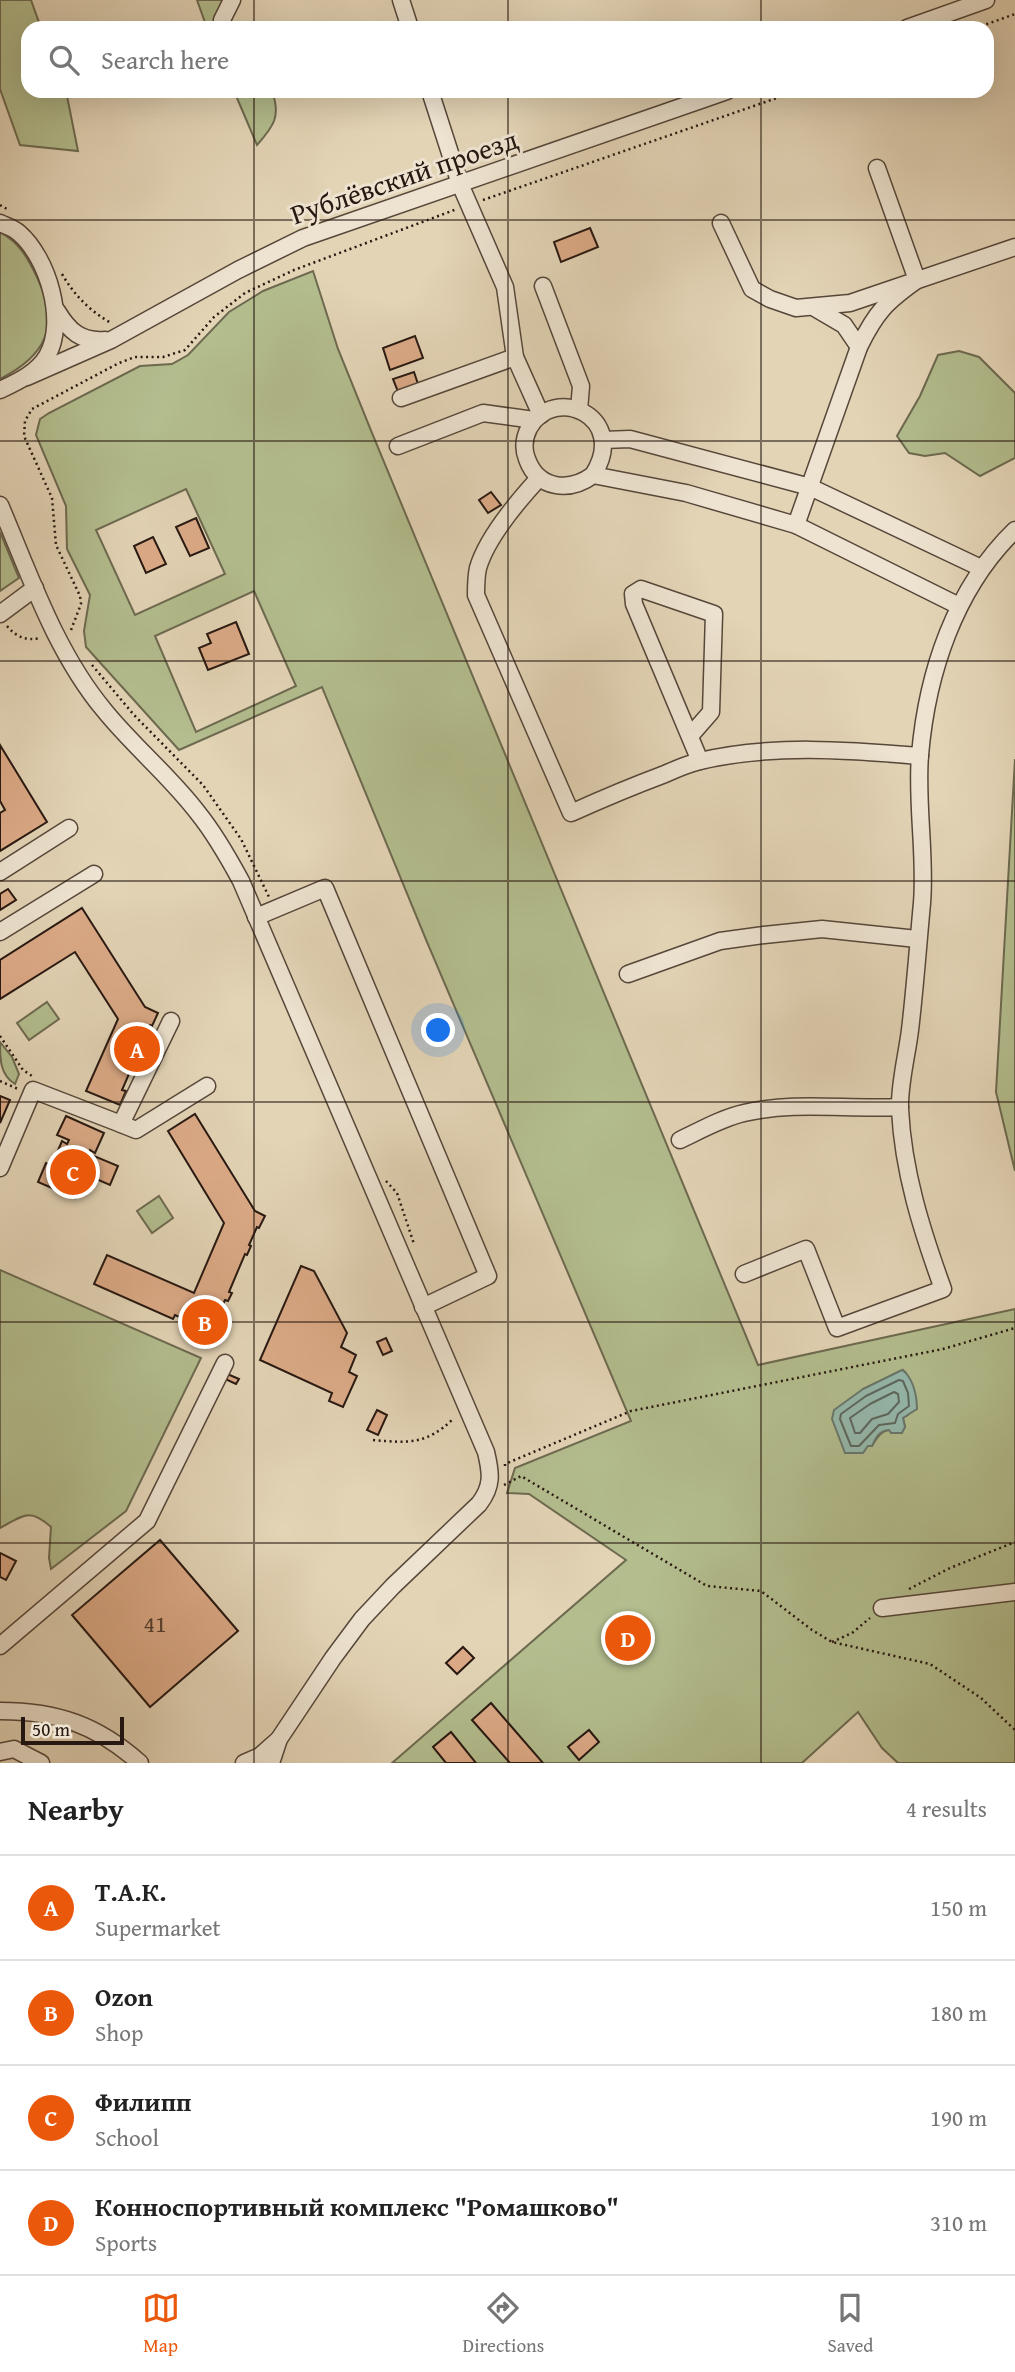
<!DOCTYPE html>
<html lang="en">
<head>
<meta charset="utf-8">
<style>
  body { margin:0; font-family:"Gentium Book Plus",serif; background:#f6f6f6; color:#222 }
  .scale { position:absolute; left:21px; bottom:18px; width:103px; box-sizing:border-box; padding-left:7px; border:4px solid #271811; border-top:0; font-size:19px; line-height:24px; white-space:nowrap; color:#271811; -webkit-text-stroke:5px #ede3d0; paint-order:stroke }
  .you { position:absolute; left:439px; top:1031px; width:24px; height:24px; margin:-18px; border:5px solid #fff; border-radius:50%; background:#1a73e8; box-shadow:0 0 0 10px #1a73e833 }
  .badge { display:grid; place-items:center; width:46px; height:46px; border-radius:50%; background:#ea580c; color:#fff; font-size:23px; font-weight:700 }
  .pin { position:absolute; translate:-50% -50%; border:4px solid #fff; box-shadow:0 2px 7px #0006 }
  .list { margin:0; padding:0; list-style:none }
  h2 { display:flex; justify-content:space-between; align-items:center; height:91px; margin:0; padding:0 28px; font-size:30px }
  h2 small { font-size:23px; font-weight:400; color:#767676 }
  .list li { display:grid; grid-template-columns:46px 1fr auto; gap:21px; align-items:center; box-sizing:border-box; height:105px; padding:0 28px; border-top:2px solid #e0e0e0 }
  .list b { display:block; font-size:26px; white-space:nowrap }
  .list p { margin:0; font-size:23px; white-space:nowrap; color:#767676 }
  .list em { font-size:23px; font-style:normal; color:#767676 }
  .icon { flex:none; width:38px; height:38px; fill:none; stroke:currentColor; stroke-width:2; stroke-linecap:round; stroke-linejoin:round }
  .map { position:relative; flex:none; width:1015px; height:1763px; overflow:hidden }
  .search { position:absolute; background:#fff; box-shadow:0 7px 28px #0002; left:21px; right:21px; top:21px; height:77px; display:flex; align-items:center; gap:18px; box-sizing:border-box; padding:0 24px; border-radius:21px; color:#767676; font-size:26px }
  .sheet { height:511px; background:#fff }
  nav { display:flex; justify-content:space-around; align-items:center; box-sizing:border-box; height:98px; border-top:2px solid #e0e0e0; background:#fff; font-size:19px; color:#767676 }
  nav a { display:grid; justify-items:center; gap:4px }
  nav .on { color:#ea580c }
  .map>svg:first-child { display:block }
</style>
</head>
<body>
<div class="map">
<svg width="1015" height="1763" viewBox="0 0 1015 1763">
  <rect width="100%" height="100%" fill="#e3d4b6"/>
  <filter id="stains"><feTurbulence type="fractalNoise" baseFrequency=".00286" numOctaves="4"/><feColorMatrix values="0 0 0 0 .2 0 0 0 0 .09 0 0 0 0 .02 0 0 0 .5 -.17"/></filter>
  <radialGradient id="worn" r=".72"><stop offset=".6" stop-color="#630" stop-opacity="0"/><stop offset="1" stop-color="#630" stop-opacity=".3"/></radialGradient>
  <g fill="#b3bd8e" stroke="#6d6a50" stroke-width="2" fill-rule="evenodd">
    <polygon points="0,0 31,0 41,28 28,28 28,91 66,91 78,151 20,145 0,89"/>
    <polygon points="197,0 228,0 227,17 234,28 207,28"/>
    <path d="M234,91H272C281,116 274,126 257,145Z"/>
    <path d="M0,232C20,243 27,257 37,277C60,326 47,355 0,379Z"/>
    <path d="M313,271L338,349L372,433L758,1365L1015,1309V1763H898L882,1748L858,1712L802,1763H392L626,1560L529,1494L507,1493L515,1468L631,1421L427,942L322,687L179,750L86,647L84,631L90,595L67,549L66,506L36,435L40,419L49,413L140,366L172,364L188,355L229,312L263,291ZM186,489L225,574L135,615L96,530ZM254,591L296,686L196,732L155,636ZM903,1370C915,1379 909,1401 908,1415L903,1418L905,1427C886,1430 882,1428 872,1446H868L863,1389Z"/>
    <polygon points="959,351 979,357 1015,393 1015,458 980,476 945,453 925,456 909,453 897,436 920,396 938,355"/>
    <polygon points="0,532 19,578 0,591"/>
    <polygon points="1015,759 1015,1171 996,1092"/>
    <polygon points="47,1002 59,1019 29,1040 17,1023"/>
    <path d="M0,1042L12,1057L19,1074L15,1084C0,1075 0,1059 0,1042Z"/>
    <polygon points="159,1196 173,1218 152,1233 137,1211"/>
    <path d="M0,1270L201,1358L126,1511L51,1569L49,1558L51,1527C29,1507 23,1516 0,1528Z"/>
  </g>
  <path fill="#95b8ab" stroke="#69786d" stroke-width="2" d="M902,1370C913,1377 917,1396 917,1409L903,1418L905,1427L902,1433H891L889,1430C878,1431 876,1438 872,1446H868L863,1453H845L832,1419L834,1410L863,1389Z"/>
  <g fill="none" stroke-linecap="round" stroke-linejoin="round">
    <g stroke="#5e685e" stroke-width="2">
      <polygon points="899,1380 903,1381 908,1393 909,1406 898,1414 895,1423 879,1425 859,1446 851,1446 840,1419 841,1414 866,1396"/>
      <polygon points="894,1392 898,1394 899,1402 888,1414 872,1419 860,1433 855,1433 850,1418 870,1404"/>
    </g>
  </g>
  <g fill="#dcaa87" stroke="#271811" stroke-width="2">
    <polygon points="590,228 598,247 561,262 554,242"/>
    <polygon points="415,336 423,358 390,370 383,348"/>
    <polygon points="414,372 419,387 399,394 393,379"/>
    <polygon points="491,492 501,505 488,513 479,500"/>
    <polygon points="196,518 209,548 190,556 176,527"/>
    <polygon points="153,537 166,564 146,573 134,546"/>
    <polygon points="236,622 249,654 208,670 199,648 211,643 207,634"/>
    <polygon points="0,745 47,822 0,851 0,813 5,810 0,801"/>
    <polygon points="8,889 16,900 0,910 0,894"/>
    <polygon points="82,908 145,1007 158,1013 152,1026 150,1025 122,1090 126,1091 120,1105 86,1091 118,1019 75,952 0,999 0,960"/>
    <polygon points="0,1096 10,1100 0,1123"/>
    <polygon points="195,1114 255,1211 265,1216 259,1228 257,1227 249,1245 251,1246 247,1255 245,1254 229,1292 232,1293 228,1301 225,1300 214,1324 217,1326 214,1332 175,1315 173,1319 94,1284 107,1255 194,1293 224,1223 168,1131"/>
    <polygon points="66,1116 104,1133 95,1153 90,1150 89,1154 118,1166 110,1185 80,1172 78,1177 83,1179 75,1198 38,1182 46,1163 58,1168 60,1162 54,1160 62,1141 67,1144 69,1140 57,1135"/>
    <polygon points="301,1266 314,1271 347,1333 341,1347 356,1355 349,1372 357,1376 343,1407 329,1401 332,1393 260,1360"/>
    <polygon points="386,1338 392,1351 383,1355 377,1342"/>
    <polygon points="225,1373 239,1379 236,1384 223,1378"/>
    <polygon points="377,1410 387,1415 378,1435 367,1430"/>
    <polygon points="160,1540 238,1631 150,1707 72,1615"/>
    <polygon points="0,1553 16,1561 6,1580 0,1577"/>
    <polygon points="463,1647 474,1658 457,1674 446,1663"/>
    <polygon points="491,1703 543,1763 510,1763 472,1720"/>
    <polygon points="589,1730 599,1742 579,1760 568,1747"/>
    <polygon points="451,1732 476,1763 446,1763 433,1747"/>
  </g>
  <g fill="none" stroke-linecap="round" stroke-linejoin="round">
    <defs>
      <g id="minor">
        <polyline points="401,0 410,28"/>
        <polyline points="224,28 222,20 232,0"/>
        <polyline points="907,28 986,0"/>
        <polyline points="430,91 460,184 505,287 515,357 541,415"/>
        <path d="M0,223C6,226 14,228 19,233C48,258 67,322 47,356C37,373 17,382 0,390"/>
        <polyline points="721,223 752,289 770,299 796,308 850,303 1015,247"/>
        <polyline points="543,286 581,386 579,410"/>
        <polyline points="815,308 844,325 859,347"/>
        <path d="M57,311C69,331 81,342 105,340"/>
        <polyline points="27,377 111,340 238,270 303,238 727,91"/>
        <polyline points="401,398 515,357"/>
        <polyline points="603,440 630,439 810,487 981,568"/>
        <polyline points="398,446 483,413 534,420"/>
        <path d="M593,475C630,417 554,383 529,428C524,438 523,449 527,459C538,490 570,492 593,475L686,493L796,525L959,606"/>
        <path d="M539,478C517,502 487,537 478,568C476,577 476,587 476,595L571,813C602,799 633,786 665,774C676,769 688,764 700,761C771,744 848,750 920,756"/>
        <path d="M0,505C30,575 55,651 104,710C133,746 170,776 198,813C215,834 228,857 241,881L486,1452C491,1473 493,1486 479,1504L393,1586L362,1619L333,1658L279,1739L271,1763"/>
        <path d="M796,525L859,347C876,312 886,302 917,280L877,168"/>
        <polyline points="0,614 35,588"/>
        <polyline points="690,736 711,712 714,614 641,589 633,594 634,604 700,761"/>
        <polyline points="0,872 69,828"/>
        <polyline points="256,917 325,888 488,1276 423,1307"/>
        <polyline points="0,932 94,874"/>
        <polyline points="628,974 720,941 764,935 822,929 917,939"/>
        <polyline points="171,1021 121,1124 136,1130 207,1086"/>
        <path d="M680,1140C701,1130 722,1118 744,1113C796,1101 847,1110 900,1107"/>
        <polyline points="0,1168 33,1090 121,1124"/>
        <path d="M744,1274L806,1249L837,1328L943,1289C922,1231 903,1172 900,1109C899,1085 907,1055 910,1030C915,988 918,946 922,903C926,855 916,803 920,755C927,673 955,588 1015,530"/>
        <polyline points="882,1608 1015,1592"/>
        <polyline points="0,1646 147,1521 225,1363"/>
        <path d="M0,1711C57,1711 97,1725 140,1763"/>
        <polyline points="0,1752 14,1749 41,1763"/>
        <polyline points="244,1763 260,1756 278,1740"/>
      </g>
    </defs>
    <use href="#minor" stroke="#56473a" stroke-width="19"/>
    <g stroke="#271811" stroke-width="2.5" stroke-dasharray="2 3.5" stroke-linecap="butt">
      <polyline points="976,28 1015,14"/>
      <polyline points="483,200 797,91"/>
      <polyline points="0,205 7,209"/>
      <path d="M62,274C74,295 90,311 111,323"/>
      <path d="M7,626C16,637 26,641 41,638"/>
      <polyline points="71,630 81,604 80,596 56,545 52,498 24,436 25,421 32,409 119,363 135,357 163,357 185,350 214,317 245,293 294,270 457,209"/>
      <polyline points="92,665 134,715 203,785 241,839 269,897"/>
      <polyline points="0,1036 23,1070 32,1076"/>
      <polyline points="0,1081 18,1089"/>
      <polyline points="386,1181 397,1193 414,1244"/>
      <path d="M373,1440C408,1443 426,1445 453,1419"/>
      <polyline points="505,1466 505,1464 631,1411 943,1349 1015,1328"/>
      <polyline points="504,1485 521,1476 707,1586 761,1591 812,1630 832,1642 930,1664 981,1698 1015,1730"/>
      <polyline points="909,1589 950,1568 1015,1542"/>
      <polyline points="832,1642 852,1633 870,1618"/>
    </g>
    <use href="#minor" stroke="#ede3d0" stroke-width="16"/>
  </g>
  <path fill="none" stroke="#271811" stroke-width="2" stroke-opacity="0.55" d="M254,0V28M508,0V28M761,0V28M254,91V1763M508,91V1763M761,91V1763M0,220H1015M0,441H1015M0,661H1015M0,881H1015M0,1102H1015M0,1322H1015M0,1543H1015"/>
  <g text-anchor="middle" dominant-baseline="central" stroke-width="6" stroke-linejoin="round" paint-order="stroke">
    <g font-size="24" fill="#543c2e">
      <text x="155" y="1623">41</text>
    </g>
    <g font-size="28" fill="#271811" stroke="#ede3d0">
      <text transform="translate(404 176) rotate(-19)">Рублёвский проезд</text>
    </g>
  </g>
  <rect width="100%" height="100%" filter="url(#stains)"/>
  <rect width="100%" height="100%" fill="url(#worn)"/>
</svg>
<div class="scale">50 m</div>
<div class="you"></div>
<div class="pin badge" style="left:137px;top:1049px">A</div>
<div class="pin badge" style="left:205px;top:1322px">B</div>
<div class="pin badge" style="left:73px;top:1172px">C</div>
<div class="pin badge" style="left:628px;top:1638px">D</div>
<div class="search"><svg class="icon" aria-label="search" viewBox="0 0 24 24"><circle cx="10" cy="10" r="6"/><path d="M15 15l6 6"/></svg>Search here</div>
</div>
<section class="sheet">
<h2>Nearby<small>4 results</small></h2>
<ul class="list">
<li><span class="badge">A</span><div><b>Т.А.К.</b><p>Supermarket</p></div><em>150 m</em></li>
<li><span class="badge">B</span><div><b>Ozon</b><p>Shop</p></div><em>180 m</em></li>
<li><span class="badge">C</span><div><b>Филипп</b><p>School</p></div><em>190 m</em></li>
<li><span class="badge">D</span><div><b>Конноспортивный комплекс &quot;Ромашково&quot;</b><p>Sports</p></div><em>310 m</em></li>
</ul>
</section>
<nav>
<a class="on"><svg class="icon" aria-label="map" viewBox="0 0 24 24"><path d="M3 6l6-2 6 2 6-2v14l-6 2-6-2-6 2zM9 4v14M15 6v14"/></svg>Map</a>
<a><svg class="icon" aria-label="directions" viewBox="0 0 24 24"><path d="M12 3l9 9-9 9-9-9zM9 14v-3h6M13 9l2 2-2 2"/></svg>Directions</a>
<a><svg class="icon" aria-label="saved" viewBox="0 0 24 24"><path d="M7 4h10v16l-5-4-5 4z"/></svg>Saved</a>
</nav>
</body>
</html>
